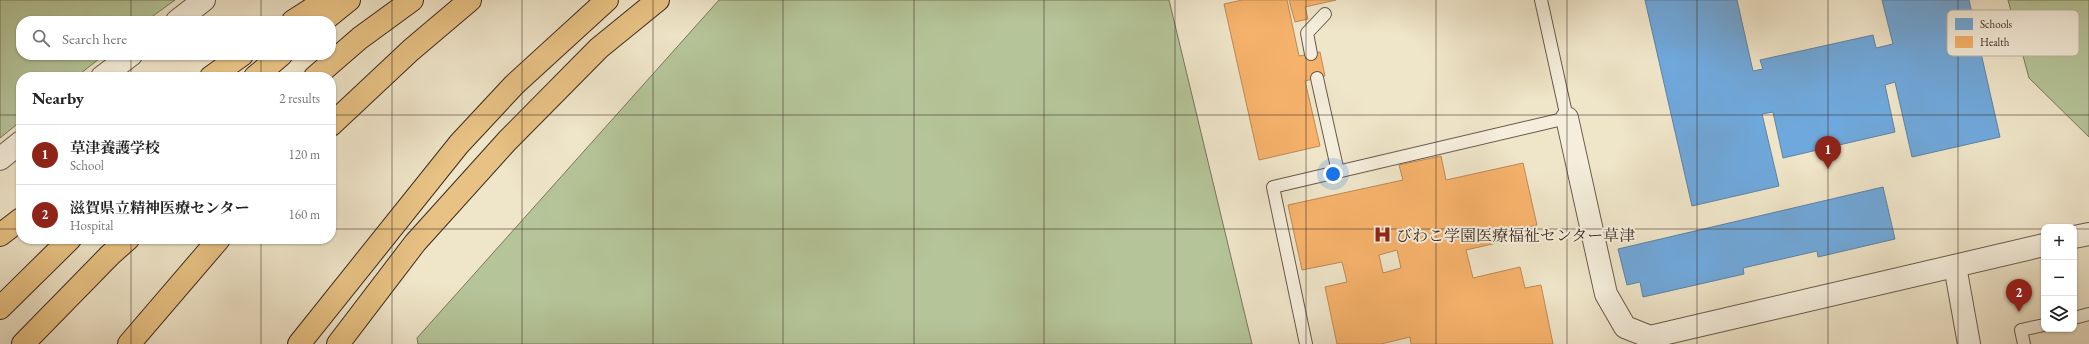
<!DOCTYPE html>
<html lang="en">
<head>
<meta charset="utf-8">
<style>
  body { margin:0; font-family:"EB Garamond","Noto Serif JP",serif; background:#f2f2f2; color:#222 }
  .controls { position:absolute; right:12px; bottom:12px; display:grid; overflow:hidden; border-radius:8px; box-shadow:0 1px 3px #0004 }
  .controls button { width:36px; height:36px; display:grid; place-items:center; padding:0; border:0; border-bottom:1px solid #e0e0e0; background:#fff; color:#222; font:20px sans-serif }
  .you { position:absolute; left:1333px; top:174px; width:14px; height:14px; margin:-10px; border:3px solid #fff; border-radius:50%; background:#1a73e8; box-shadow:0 0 0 6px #1a73e833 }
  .badge { display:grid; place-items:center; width:26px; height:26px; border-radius:50%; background:#8f2418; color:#fff; font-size:13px; font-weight:700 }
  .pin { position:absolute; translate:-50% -33px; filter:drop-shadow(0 1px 2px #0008) }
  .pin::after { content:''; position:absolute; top:21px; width:14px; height:12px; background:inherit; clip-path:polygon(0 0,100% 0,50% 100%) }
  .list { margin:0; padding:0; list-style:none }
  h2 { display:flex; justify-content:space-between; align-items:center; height:52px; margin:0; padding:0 16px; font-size:17px }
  h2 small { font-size:13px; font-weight:400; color:#767676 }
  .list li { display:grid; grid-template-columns:26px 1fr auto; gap:12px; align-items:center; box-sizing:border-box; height:60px; padding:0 16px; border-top:1px solid #e0e0e0 }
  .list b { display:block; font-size:15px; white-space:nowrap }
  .list p { margin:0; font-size:13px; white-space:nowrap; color:#767676 }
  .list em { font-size:13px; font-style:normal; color:#767676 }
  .icon { flex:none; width:22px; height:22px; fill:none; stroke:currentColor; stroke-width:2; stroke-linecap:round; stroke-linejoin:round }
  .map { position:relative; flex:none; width:2089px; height:344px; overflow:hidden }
  .search { position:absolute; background:#fff; box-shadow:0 1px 3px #0004; left:16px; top:16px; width:320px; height:44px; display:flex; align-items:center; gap:10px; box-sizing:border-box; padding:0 14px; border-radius:16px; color:#767676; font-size:15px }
  .panel { position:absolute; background:#fff; box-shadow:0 1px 3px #0004; left:16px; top:72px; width:320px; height:172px; border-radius:16px }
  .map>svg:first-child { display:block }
</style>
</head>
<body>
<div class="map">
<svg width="2089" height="344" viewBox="0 0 2089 344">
  <rect width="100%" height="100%" fill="#efe5c9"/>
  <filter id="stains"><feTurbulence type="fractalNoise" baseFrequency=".005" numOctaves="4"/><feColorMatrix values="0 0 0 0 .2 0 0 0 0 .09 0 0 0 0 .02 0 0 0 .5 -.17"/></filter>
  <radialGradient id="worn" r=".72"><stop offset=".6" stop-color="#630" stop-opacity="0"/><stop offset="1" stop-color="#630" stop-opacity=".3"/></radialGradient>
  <g fill="#b5c599" stroke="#78785e">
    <polygon points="0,0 175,0 146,21 21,21 21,55 104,55 76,77 21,77 21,121 0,138"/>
    <polygon points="719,0 1169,0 1252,344 418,344 417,338"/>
    <polygon points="2008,0 2089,0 2089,137 2029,78"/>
  </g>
  <g fill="#6fa8dc" stroke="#6082a4">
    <polygon points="1645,0 1737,0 1753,71 1763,69 1760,60 1873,35 1876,48 1893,44 1882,0 1969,0 2000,137 1912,157 1895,82 1885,85 1895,132 1783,158 1773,112 1762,114 1779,186 1692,206"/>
    <polygon points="1883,187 1895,239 1818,257 1817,251 1743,268 1744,274 1643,297 1640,282 1627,285 1618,249"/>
  </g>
  <g fill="#f6b26b" stroke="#be8955" fill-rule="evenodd">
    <polygon points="1242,0 1287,0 1299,56 1320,52 1325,76 1305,81 1320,146 1259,160 1224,4"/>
    <polygon points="1289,0 1336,0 1305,7 1308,19 1295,22"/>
    <path d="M1441,156L1446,180L1523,163L1537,225L1508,232L1510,240L1466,250L1473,278L1520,267L1525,288L1541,285L1553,344H1411L1410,337L1381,344H1337L1325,287L1347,282L1342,262L1302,270L1288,205L1403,180L1399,165ZM1397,250L1401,268L1383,273L1379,255Z"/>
  </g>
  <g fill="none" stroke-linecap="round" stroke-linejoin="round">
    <defs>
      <g id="service">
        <polyline points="1311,54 1307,33 1325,14"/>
        <polyline points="1317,78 1338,172"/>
        <polyline points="2074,318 2089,314"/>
        <polyline points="1306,344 1273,187 1567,118 1541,0"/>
        <polyline points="2024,344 2021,330 2044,325"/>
      </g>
      <g id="minor">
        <polyline points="1567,118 1606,294 1625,327 1650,337 2044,245"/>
        <polyline points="2074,237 2089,234"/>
        <polyline points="1955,266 1969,344"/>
      </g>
      <g id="tertiary">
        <polyline points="177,21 204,0"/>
        <polyline points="102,77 131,55"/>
        <polyline points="0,159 21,142"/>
      </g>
      <g id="motorway">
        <polyline points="293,21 326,0"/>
        <polyline points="323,21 349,0"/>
        <polyline points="211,77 242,55"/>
        <polyline points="255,77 281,55"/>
        <polyline points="315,77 360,38 412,0"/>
        <polyline points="331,125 411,50 470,0"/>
        <polyline points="0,235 21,219"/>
        <polyline points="0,308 70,239"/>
        <polyline points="23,344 110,255 128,239"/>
        <polyline points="129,344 219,239"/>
        <polyline points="299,344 459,144 514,85 607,0"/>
        <polyline points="338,344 415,243 507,141 599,48 658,0"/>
      </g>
    </defs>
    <use href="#service" stroke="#69594c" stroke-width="14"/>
    <use href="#minor" stroke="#69594c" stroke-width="24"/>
    <use href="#tertiary" stroke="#69594c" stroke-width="24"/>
    <use href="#motorway" stroke="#3c2a22" stroke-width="24"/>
    <use href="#service" stroke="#f5eedc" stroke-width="12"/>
    <use href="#minor" stroke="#f5eedc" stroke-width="22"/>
    <use href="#tertiary" stroke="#f5eedc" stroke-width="22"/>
    <use href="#motorway" stroke="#e8c284" stroke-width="22"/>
  </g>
  <path fill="none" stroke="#3c2a22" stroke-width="1" stroke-opacity="0.55" d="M131,0V21M261,0V21M392,0V344M522,0V344M653,0V344M783,0V344M914,0V344M1044,0V344M1175,0V344M1306,0V344M1436,0V344M1567,0V344M1697,0V344M1828,0V344M1958,0V344M131,55V77M261,55V77M0,115H21M331,115H2089M0,229H21M331,229H2044M2074,229H2089M131,239V344M261,239V344"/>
  <defs>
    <symbol id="hospital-bare" viewBox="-9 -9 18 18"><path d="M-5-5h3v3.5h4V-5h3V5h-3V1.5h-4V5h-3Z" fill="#8f2418" stroke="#f5eedc" stroke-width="2.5" paint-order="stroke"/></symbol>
  </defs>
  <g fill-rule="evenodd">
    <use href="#hospital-bare" x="1370" y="222" width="25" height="25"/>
  </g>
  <g text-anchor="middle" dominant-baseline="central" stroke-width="4" stroke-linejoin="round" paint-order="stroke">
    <g font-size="16" fill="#3c2a22" stroke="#f5eedc" text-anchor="start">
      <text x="1396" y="235">びわこ学園医療福祉センター草津</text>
    </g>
  </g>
  <rect x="1947" y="10" width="132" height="46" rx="6" fill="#f5eedc" stroke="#beb3a4" stroke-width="1"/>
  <rect x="1955" y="18" width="18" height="12" fill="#6fa8dc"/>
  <rect x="1955" y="36" width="18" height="12" fill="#f6b26b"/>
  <g font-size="11" fill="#3c2a22">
    <text x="1980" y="28">Schools</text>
    <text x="1980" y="46">Health</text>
  </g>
  <rect width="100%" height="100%" filter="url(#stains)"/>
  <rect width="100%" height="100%" fill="url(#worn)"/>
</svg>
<div class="controls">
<button>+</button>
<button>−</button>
<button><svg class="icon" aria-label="layers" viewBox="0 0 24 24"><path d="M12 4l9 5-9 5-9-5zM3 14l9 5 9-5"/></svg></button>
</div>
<div class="you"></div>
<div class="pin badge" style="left:1828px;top:169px">1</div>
<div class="pin badge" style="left:2019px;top:312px">2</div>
<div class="search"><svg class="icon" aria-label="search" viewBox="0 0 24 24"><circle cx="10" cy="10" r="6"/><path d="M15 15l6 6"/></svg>Search here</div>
<section class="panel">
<h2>Nearby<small>2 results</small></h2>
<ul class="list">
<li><span class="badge">1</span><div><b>草津養護学校</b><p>School</p></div><em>120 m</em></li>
<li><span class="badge">2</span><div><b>滋賀県立精神医療センター</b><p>Hospital</p></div><em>160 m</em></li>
</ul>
</section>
</div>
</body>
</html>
